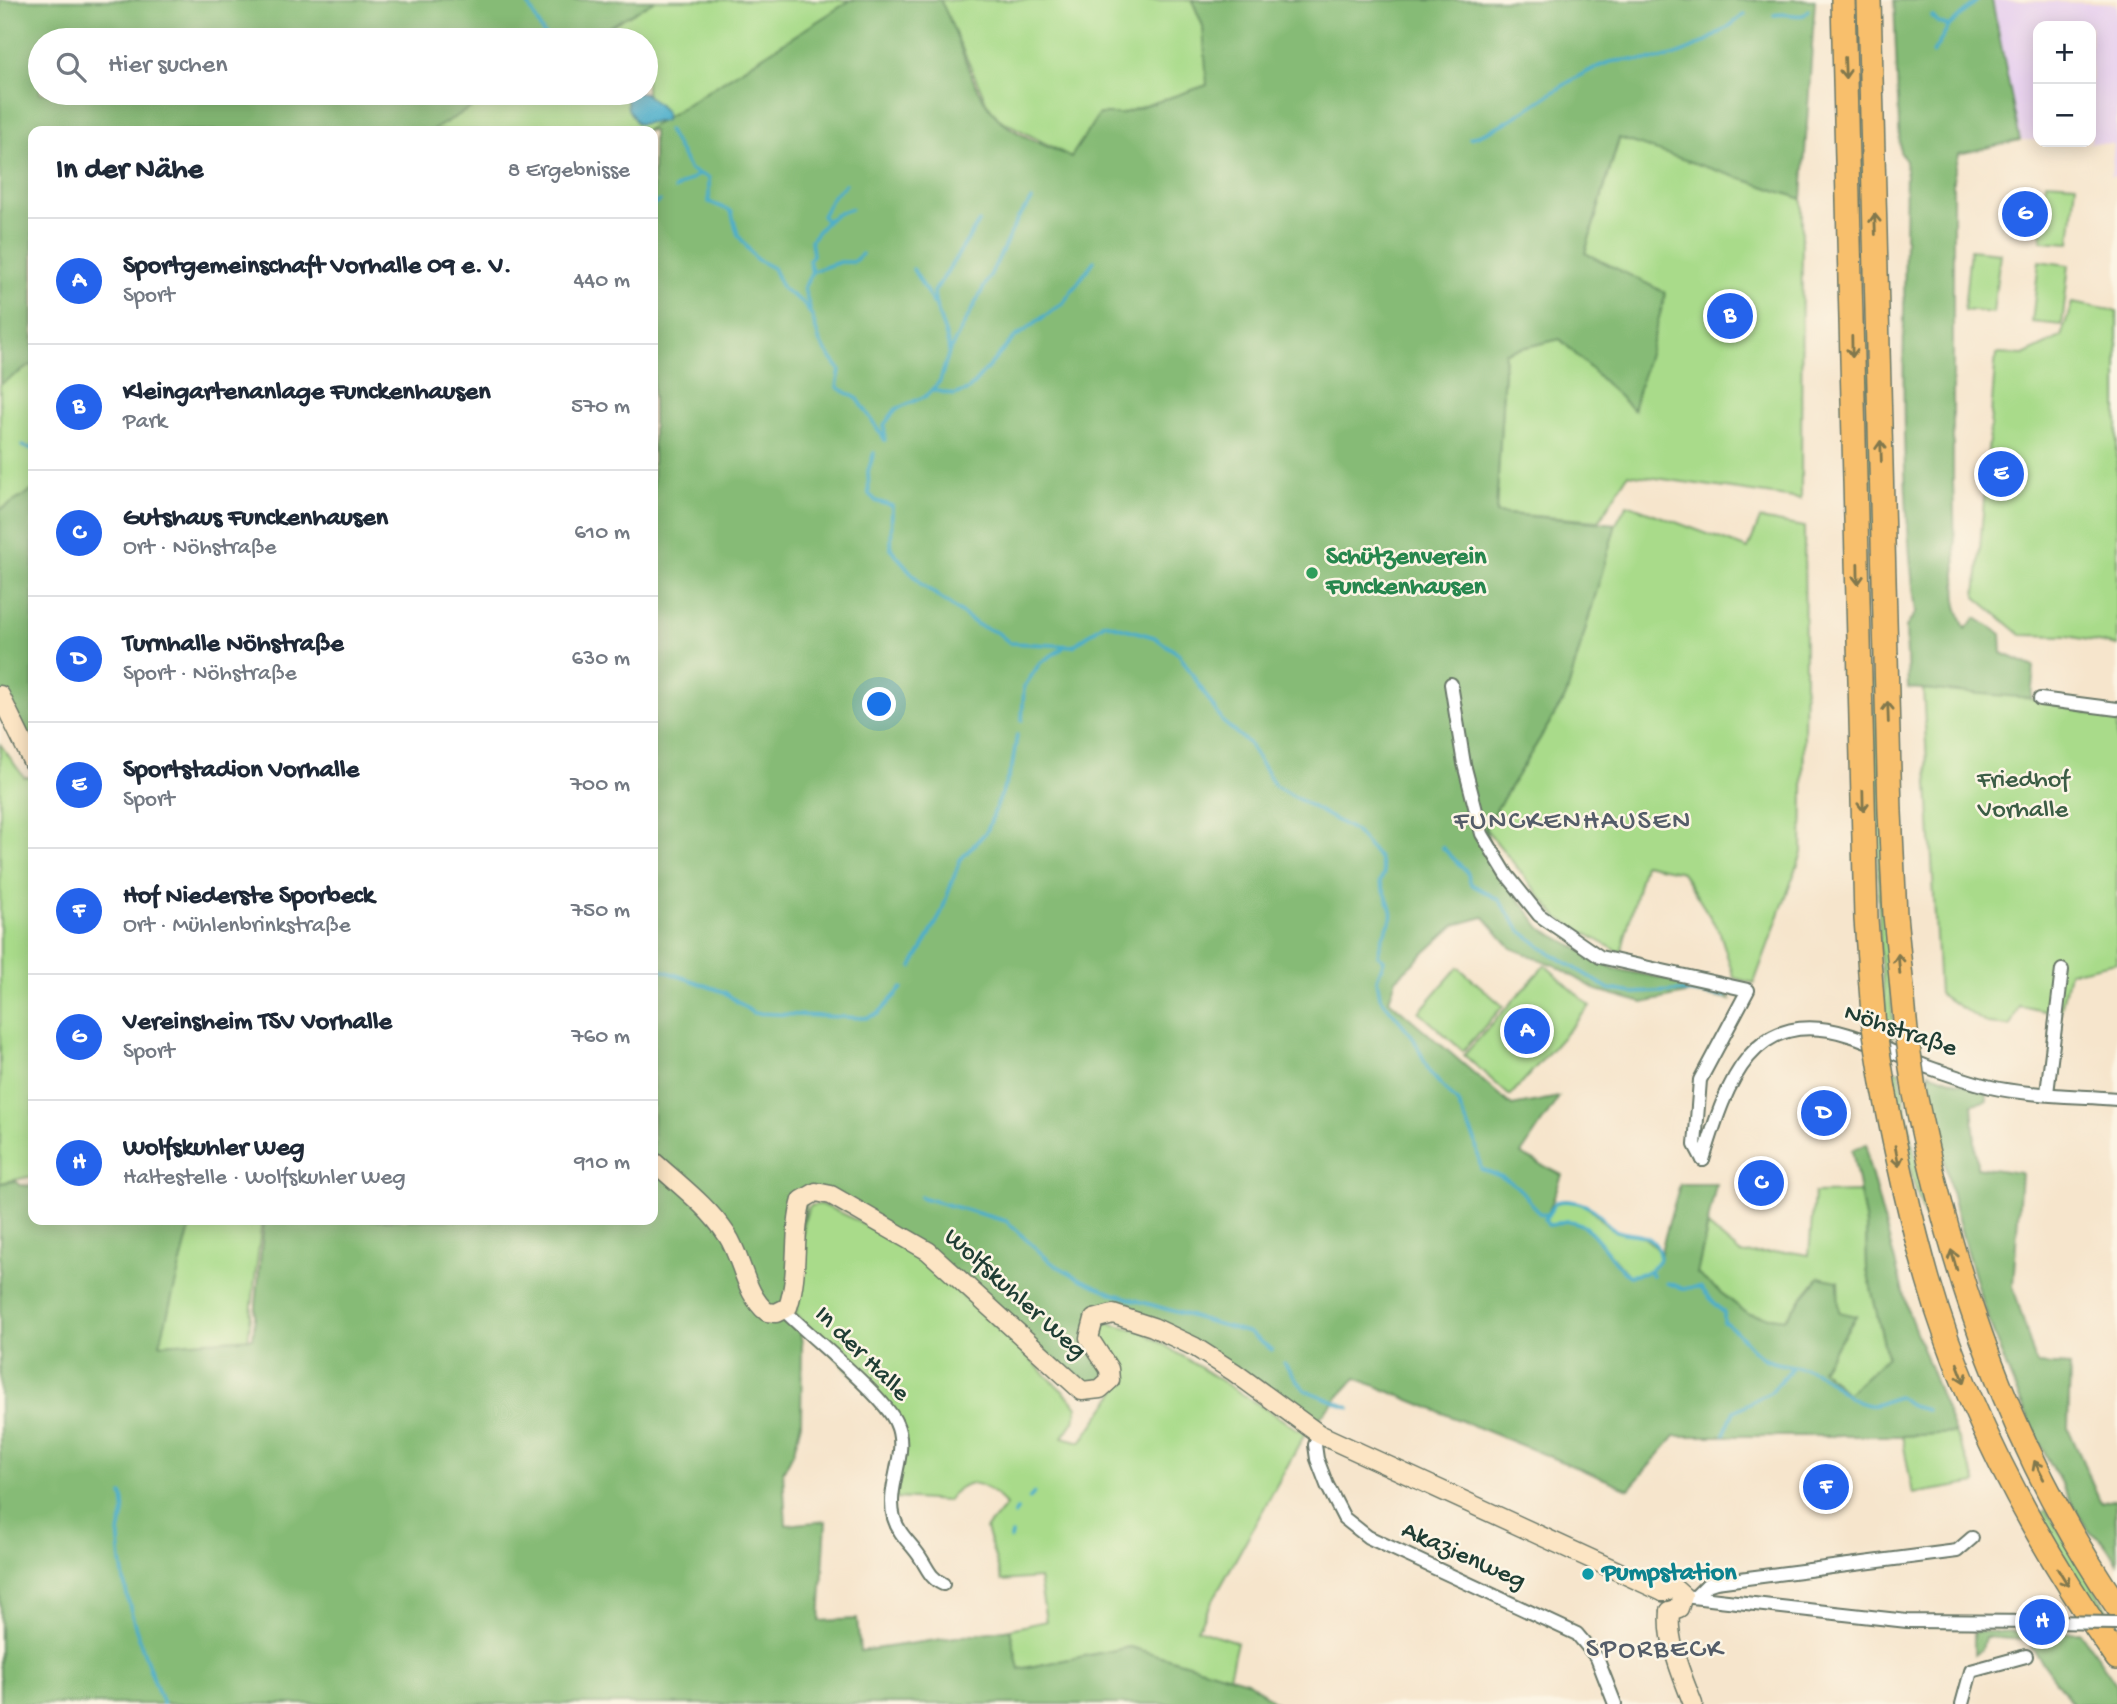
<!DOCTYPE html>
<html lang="de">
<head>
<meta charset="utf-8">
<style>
  body { margin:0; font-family:"Gochi Hand",sans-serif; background:#f6f6f7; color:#1f2937 }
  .controls { position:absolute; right:21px; top:21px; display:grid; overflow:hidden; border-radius:14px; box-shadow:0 4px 18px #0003 }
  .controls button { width:63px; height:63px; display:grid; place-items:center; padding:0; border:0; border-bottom:2px solid #e0e1e3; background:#fff; color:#1f2937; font:35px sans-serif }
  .you { position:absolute; left:880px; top:705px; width:24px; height:24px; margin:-18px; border:5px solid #fff; border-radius:50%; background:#1a73e8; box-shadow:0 0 0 10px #1a73e833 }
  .badge { display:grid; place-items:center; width:46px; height:46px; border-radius:50%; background:#2563eb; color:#fff; font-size:23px; font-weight:700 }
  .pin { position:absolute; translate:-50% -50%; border:4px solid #fff; box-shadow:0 2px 7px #0006 }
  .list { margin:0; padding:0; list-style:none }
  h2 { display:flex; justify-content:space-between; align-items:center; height:91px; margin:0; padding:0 28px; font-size:30px }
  h2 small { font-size:23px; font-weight:400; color:#747a83 }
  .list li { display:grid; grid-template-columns:46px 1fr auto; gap:21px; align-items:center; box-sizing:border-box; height:126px; padding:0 28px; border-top:2px solid #e0e1e3 }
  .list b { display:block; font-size:26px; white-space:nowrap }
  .list p { margin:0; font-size:23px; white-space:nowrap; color:#747a83 }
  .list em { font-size:23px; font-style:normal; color:#747a83 }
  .icon { flex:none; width:38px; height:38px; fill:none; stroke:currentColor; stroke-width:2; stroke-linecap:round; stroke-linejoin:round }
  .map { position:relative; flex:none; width:2117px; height:1704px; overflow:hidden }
  .search { position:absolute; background:#fff; box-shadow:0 4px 18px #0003; left:28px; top:28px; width:630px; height:77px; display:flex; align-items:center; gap:18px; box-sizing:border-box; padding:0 24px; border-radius:38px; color:#747a83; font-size:26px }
  .panel { position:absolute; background:#fff; box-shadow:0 4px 18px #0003; left:28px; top:126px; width:630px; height:1099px; border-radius:14px }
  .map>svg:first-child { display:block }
</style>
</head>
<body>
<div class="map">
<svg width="2117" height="1704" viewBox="0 0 2117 1704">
  <rect width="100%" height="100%" fill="#fcf5e5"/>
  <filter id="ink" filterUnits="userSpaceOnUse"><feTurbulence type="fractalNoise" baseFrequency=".0143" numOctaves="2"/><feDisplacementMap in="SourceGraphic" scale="14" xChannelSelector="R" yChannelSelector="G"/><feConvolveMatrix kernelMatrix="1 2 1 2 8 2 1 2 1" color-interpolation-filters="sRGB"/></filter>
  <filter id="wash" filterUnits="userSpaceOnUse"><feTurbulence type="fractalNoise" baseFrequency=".00686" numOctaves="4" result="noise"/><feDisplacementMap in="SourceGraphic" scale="28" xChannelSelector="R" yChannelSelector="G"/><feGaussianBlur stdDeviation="1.57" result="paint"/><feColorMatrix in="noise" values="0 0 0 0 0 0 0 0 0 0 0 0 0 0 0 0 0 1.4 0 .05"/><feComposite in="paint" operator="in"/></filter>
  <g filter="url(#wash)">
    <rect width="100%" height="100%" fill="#f6e5cc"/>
    <polygon fill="#e8d2ee" points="1992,0 2117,4 2117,176 2111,176 2114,144 2071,142 2091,142 2091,26 2038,26 2038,140 2020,140"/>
    <g fill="#a9db8a" stroke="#648c5f" stroke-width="2">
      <polygon points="655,0 851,0 645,131 431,131 496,93 646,93 646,40 586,40"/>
      <polygon points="940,0 1192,0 1203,26 1208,85 1121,114 1099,114 1071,157 999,119 987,103"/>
      <polygon points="1856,0 1859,0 1888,953 1894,1037 1888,1036 1880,953"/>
      <polygon points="1620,137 1802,199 1801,499 1628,474 1599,521 1496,513 1505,352 1560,339 1634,409 1585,253"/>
      <polygon points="2046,182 2076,184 2070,243 2041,241"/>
      <polygon points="1970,250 2000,253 1993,313 1964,310"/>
      <polygon points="2039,261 2069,265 2062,325 2032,322"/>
      <polygon points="2072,303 2117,311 2117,646 2068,636 2021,635 1976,597 1996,354 2023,355 2061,337"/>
      <polygon points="33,364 33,490 0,510 0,384"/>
      <polygon points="1627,504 1748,549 1760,519 1804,527 1805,673 1802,853 1754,983 1734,978 1720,933 1682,872 1644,864 1621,953 1558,918 1485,828 1566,696 1616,524"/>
      <polygon points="1923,687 2016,695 2117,720 2117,962 2069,972 2060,1014 2019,1006 2010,1026 1988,1024 1939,994"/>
      <polygon points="0,744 24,777 33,777 33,1176 0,1183"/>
      <polygon points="1545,965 1590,1006 1510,1096 1464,1055"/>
      <polygon points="1458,967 1503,1006 1463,1051 1419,1012"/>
      <polygon points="1893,1071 1899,1071 1929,1231 1913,1180"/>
      <polygon points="1860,1192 1866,1224 1867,1270 1887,1357 1847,1394 1821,1369 1856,1317 1839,1312 1819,1277 1785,1319 1748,1314 1697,1274 1708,1226 1741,1254 1791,1252 1809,1255 1814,1193"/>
      <path d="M1565,1200C1595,1203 1592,1216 1611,1229C1630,1241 1634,1222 1659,1252C1662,1270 1643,1274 1629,1276L1598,1240L1577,1223L1548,1225L1545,1219C1549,1208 1553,1203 1565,1200Z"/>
      <path d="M820,1204C920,1242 994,1326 1070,1398L1077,1407C1077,1421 1070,1426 1063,1437L1081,1442L1123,1382V1375L1101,1344L1105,1322L1144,1332L1305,1434L1197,1629L1237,1642L1229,1676L1129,1647L1019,1669L1010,1629L1046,1621L1039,1578L1002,1581L986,1529L1006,1505C985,1482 967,1473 947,1501L896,1498L900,1425L795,1314C807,1283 796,1229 810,1206Z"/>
      <polygon points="192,1220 262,1220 248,1340 159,1344"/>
      <polygon points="1955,1433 1977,1483 1913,1494 1902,1436"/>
      <polygon points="2046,1510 2117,1625 2117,1639 2075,1576 2040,1515"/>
    </g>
    <g fill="#86bb76" stroke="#527c55" stroke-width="2">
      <polygon points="0,0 655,0 586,40 40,40 40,93 496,93 431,131 33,131 33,364 0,384"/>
      <path d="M851,0H940C961,36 968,88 998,118C1016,136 1048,146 1071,157L1099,114H1121L1207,85L1203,26L1192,0H1815L1802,199L1619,138L1585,253L1666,293L1633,410L1560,339L1505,352L1496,513L1616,524L1566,696L1485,828L1495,867L1541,928L1615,969L1724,990L1731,1000L1690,993L1643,1003L1597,990L1554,965L1511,948L1484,917L1455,925L1396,979L1389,1000L1512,1106L1559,1097L1521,1154L1562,1175L1546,1219L1548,1225C1556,1226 1560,1220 1569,1221C1596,1223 1609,1262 1629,1276L1649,1272L1660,1258C1659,1253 1677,1196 1680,1184H1716L1697,1274L1748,1314L1785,1319L1819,1277L1838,1281L1839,1312L1856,1316L1821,1369L1847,1394L1887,1357L1867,1270L1866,1224L1852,1150L1867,1144L1868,1161L1909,1314L1955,1433L1902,1436H1675L1629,1489L1356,1378L1311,1427L1234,1372L1121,1316L1091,1323L1109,1369L1094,1392L904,1235L808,1194L788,1307L799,1325L802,1344L801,1423L794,1451L783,1472L786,1525L826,1521L820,1621L857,1619L860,1651L1010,1629L1019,1669L1130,1647L1247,1681L1277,1704H0V1183L16,1181L19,1185L33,1186V1220H192L160,1344L253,1338L264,1220H653V131H645Z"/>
      <path d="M1894,0H1992L2020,140L1959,154L1953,179V482L1957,606L1965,629L1976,618L2001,634L2002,653L2034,667L2031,698L1908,688L1906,627L1916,612C1897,466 1905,308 1906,160L1900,152Z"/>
      <polygon points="33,490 33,763 0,695 0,510"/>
      <path d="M1929,1072L1987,1093V1101L1972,1104L1977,1167L2021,1173L2013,1286L2036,1364L2070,1366L2068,1428L2101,1503L2115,1499L2117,1563C2112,1556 2108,1547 2102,1541C2097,1535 2090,1533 2086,1527C2002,1389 1951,1231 1929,1072Z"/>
      <polygon points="2036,1631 2037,1634 2080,1632 2117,1685 2117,1704 2073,1704 2026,1640 1985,1637 1982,1649 1974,1655 1974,1632"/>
    </g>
    <polygon fill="#4caecb" stroke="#367680" stroke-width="2" points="626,93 645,93 666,112 665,121 637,124 628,109"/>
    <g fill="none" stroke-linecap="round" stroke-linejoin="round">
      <g stroke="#4caecb" stroke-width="3.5">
        <path d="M525,0C536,14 539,33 550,40"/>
        <path d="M1774,15C1786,12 1794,17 1804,15L1808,10"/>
        <polyline points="1932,16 1938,23 1949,26 1978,0"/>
        <polyline points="1933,53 1949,26"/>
        <polyline points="668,130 690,170 709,178 709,202 731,211 738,235 756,259 773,268 783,289 803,303 812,316 820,343 840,370 837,387 858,399 885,440"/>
        <path d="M1470,138C1521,122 1557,82 1607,63C1625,57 1647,63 1665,58C1695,51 1722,33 1745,14"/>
        <polyline points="675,189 699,174"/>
        <polyline points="653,204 660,201"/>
        <polyline points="826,220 822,216 833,196 846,184"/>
        <polyline points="913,269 933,303"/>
        <polyline points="813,271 840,262 853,262 862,254"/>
        <path d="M810,309L804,288L812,272L809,260L813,255L811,240C824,224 830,214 851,209"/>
        <path d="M949,351C948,331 934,314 934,292L979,222"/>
        <polyline points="934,390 954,395 968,390 1014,338 1063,303 1094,261"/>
        <polyline points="885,436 884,425 896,409 926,396 940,381 949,352 989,278 1018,218 1032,200"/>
        <polyline points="22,446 33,449"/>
        <path d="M874,453L868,471L869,494L876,501L892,506L891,549L921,584L978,625L998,633L1010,643L1073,646L1105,623L1154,637L1179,654L1223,722L1248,743L1275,786L1355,831L1379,858L1384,873L1380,882C1404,931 1384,914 1378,955L1384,960L1377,979L1380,997L1413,1037L1430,1073L1457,1102L1475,1140L1481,1169C1513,1179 1520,1187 1539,1213L1547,1215"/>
        <polyline points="1022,720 1024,687 1040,663 1063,648"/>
        <polyline points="1442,847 1467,872 1471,884 1499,900 1520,930 1541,947 1609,989 1633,993 1680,991 1725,997"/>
        <polyline points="653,967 724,992 753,1013 865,1018 878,1014 902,988"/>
        <polyline points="912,967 940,916 960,860 987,831 1012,767 1017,735"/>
        <polyline points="920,1197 1006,1221 1052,1263 1082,1280 1114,1294 1249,1333 1272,1350"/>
        <path d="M1649,1272L1629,1276C1609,1263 1596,1223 1569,1221C1560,1220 1556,1226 1548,1225L1545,1219L1556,1202C1570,1199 1586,1203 1598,1213C1603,1218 1606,1225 1613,1229C1629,1239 1655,1226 1660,1258L1649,1272L1653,1275"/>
        <path d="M1667,1283L1683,1288L1700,1287L1724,1313V1322C1740,1331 1747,1348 1763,1358C1778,1367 1799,1364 1815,1372C1836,1382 1844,1401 1869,1405C1881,1407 1889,1397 1900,1397L1911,1406L1927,1410"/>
        <polyline points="1284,1363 1305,1390 1350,1408"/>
        <polyline points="1724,1434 1734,1411 1771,1392 1792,1368"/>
        <path d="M122,1494C129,1518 117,1522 119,1541C123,1601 142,1649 163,1704"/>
        <polyline points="1029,1499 1034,1493"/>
        <polyline points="1014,1515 1017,1510"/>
        <polyline points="1011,1539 1012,1534"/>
      </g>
    </g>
  </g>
  <g filter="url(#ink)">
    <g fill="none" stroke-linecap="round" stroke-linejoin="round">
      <defs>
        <g id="street">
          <polyline points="1451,684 1464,764 1482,834 1507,875 1539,915 1600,957 1748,990 1700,1080 1695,1145 1703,1160"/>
          <polyline points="2040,699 2117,709"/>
          <polyline points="2047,1093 2062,970"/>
          <path d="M1703,1160C1726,1086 1750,1004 1849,1035C1877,1043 1905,1059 1933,1069C1954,1076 1978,1085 2000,1089C2038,1096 2078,1096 2117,1099"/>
          <path d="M783,1309C808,1335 885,1396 896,1423C910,1453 885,1486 894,1518C899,1535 911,1543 920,1557C928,1569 930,1578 943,1584"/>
          <polyline points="1319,1434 1315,1445 1317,1459 1327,1485 1344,1518 1368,1537 1577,1634 1597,1658 1615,1704"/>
          <polyline points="1683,1596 1907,1621 2045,1622"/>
          <polyline points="1696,1596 1707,1585 1716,1582 1957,1551 1972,1538"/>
          <polyline points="1962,1704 1971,1671 2026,1656"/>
        </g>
        <g id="secondary">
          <polyline points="0,695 33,763"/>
          <path d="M653,1161C678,1184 708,1206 727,1235C742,1257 745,1295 767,1312L776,1313L788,1307C800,1272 792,1234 802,1200L816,1192L831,1195L928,1251L1082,1391L1100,1389L1110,1380L1109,1369L1089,1338L1094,1319L1113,1314L1153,1327L1195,1347L1234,1372L1319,1434L1663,1592"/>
          <polyline points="1663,1592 1674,1588 1683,1596 1679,1608 1670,1611"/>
          <path d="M1670,1611C1667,1643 1682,1675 1693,1704"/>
        </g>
        <g id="highway">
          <polyline points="1843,0 1866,919 1874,1027"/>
          <polyline points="1869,0 1890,812 1895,915 1906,1031"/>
          <path d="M1884,1089C1896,1153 1910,1217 1928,1280C1967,1416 2037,1543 2117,1658"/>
          <path d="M1914,1089C1951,1273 2010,1450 2117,1606"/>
        </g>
      </defs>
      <use href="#street" stroke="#6a7869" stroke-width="16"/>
      <use href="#secondary" stroke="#6a7869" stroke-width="21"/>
      <use href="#highway" stroke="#6a7869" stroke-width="26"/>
      <use href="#street" stroke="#fff" stroke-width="12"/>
      <use href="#secondary" stroke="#fce5c4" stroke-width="18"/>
      <use href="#highway" stroke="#f8bf6c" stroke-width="23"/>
      <defs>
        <polyline id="street-bridge" points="2045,1622 2117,1623"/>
        <g id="highway-bridge">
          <polyline points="1874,1027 1884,1089"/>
          <polyline points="1906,1031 1914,1089"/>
        </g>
      </defs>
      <use href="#street-bridge" stroke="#6a7869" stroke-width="16" stroke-linecap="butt"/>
      <use href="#highway-bridge" stroke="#6a7869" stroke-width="26" stroke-linecap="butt"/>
      <use href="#street-bridge" stroke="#fff" stroke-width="12"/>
      <use href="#highway-bridge" stroke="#f8bf6c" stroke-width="23"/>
    </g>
    <defs><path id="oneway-shaft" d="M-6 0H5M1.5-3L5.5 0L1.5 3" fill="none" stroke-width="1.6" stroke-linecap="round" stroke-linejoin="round" transform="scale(1.75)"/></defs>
    <g stroke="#81784d">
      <use href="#oneway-shaft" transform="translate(1845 68) rotate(88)"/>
      <use href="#oneway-shaft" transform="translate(1875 224) rotate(-92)"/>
      <use href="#oneway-shaft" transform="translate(1852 347) rotate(89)"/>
      <use href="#oneway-shaft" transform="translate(1881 451) rotate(-92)"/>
      <use href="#oneway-shaft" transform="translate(1858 574) rotate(89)"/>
      <use href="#oneway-shaft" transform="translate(1888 712) rotate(-92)"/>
      <use href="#oneway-shaft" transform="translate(1863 801) rotate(89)"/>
      <use href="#oneway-shaft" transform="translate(1899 964) rotate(-95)"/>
      <use href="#oneway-shaft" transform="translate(1897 1156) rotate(79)"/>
      <use href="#oneway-shaft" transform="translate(1954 1260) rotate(-106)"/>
      <use href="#oneway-shaft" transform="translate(1961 1373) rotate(69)"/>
      <use href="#oneway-shaft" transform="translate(2039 1470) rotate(-117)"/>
      <use href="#oneway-shaft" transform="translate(2063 1577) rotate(59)"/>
    </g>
  </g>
  <circle fill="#2e9e5b" stroke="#fcf5e5" stroke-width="2.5" cx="1312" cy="573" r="7"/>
  <circle fill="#0f9aa8" stroke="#fcf5e5" stroke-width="2.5" cx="1588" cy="1574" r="7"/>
  <g text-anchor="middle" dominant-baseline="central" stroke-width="5" stroke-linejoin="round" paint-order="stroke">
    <g font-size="26" font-weight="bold" fill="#27864d" stroke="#fcf5e5" text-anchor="start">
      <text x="1326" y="558">Schützenverein<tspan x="1326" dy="30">Funckenhausen</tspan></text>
    </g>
    <g font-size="26" fill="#3b5d45" stroke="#fcf5e5">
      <text x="2023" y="781">Friedhof<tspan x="2023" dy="30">Vorhalle</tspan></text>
    </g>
    <g font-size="26" fill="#1f3d34" stroke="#fcf5e5">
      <text transform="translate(1900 1032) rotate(19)">Nöhstraße</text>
      <text transform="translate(1014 1295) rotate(42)">Wolfskuhler Weg</text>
      <text transform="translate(861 1355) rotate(45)">In der Halle</text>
      <text transform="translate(1463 1557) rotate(24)">Akazienweg</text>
    </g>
    <g font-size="26" font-weight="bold" fill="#0d838f" stroke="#fcf5e5" text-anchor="start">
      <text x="1602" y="1574">Pumpstation</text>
    </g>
    <g font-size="28" letter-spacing="2" fill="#545d69" stroke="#fcf5e5">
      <text x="1573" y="822">FUNCKENHAUSEN</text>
      <text x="1655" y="1650">SPORBECK</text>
    </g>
  </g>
</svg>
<div class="controls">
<button>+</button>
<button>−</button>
</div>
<div class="you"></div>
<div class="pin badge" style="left:1527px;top:1031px">A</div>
<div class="pin badge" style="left:1730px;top:316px">B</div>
<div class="pin badge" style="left:1761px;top:1183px">C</div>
<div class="pin badge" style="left:1824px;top:1113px">D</div>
<div class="pin badge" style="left:2001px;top:474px">E</div>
<div class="pin badge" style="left:1826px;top:1487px">F</div>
<div class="pin badge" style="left:2025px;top:214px">G</div>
<div class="pin badge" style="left:2042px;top:1622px">H</div>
<div class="search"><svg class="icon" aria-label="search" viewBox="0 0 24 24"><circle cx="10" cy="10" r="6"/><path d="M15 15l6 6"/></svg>Hier suchen</div>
<section class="panel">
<h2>In der Nähe<small>8 Ergebnisse</small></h2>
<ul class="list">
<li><span class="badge">A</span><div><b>Sportgemeinschaft Vorhalle 09 e. V.</b><p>Sport</p></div><em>440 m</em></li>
<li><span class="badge">B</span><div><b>Kleingartenanlage Funckenhausen</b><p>Park</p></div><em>570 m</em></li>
<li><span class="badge">C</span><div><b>Gutshaus Funckenhausen</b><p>Ort · Nöhstraße</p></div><em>610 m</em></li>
<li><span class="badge">D</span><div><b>Turnhalle Nöhstraße</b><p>Sport · Nöhstraße</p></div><em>630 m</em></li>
<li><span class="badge">E</span><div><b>Sportstadion Vorhalle</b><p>Sport</p></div><em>700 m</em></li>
<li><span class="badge">F</span><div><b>Hof Niederste Sporbeck</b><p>Ort · Mühlenbrinkstraße</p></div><em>750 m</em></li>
<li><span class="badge">G</span><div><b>Vereinsheim TSV Vorhalle</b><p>Sport</p></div><em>760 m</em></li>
<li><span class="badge">H</span><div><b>Wolfskuhler Weg</b><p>Haltestelle · Wolfskuhler Weg</p></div><em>910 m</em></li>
</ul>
</section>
</div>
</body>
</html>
